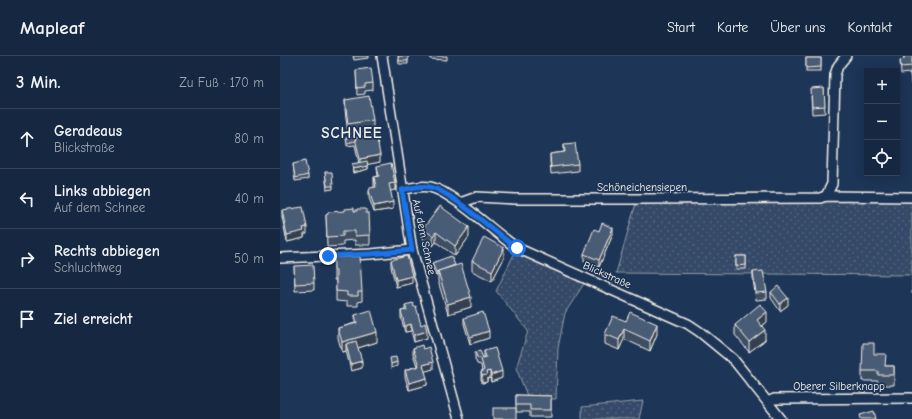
<!DOCTYPE html>
<html lang="de">
<head>
<meta charset="utf-8">
<style>
  body { margin:0; font-family:"Comic Neue",sans-serif; background:#1f3048; color:#f1f3f6 }
  .controls { position:absolute; right:12px; top:12px; display:grid; overflow:hidden; border-radius:0px; box-shadow:0 2px 10px #0003 }
  .controls button { width:36px; height:36px; display:grid; place-items:center; padding:0; border:0; border-bottom:1px solid #35445a; background:#162841; color:#f1f3f6; font:20px sans-serif }
  .stop { position:absolute; width:12px; height:12px; margin:-9px; border:3px solid #1a73e8; border-radius:50%; background:#fff }
  .stop.end { background:#1a73e8; border-color:#fff; box-shadow:0 1px 4px #0008 }
  .list { margin:0; padding:0; list-style:none }
  h2 { display:flex; justify-content:space-between; align-items:center; height:52px; margin:0; padding:0 16px; font-size:17px }
  h2 small { font-size:13px; font-weight:400; color:#9ea6b1 }
  .list li { display:grid; grid-template-columns:26px 1fr auto; gap:12px; align-items:center; box-sizing:border-box; height:60px; padding:0 16px; border-top:1px solid #35445a }
  .list b { display:block; font-size:15px; white-space:nowrap }
  .list p { margin:0; font-size:13px; white-space:nowrap; color:#9ea6b1 }
  .list em { font-size:13px; font-style:normal; color:#9ea6b1 }
  .icon { flex:none; width:22px; height:22px; fill:none; stroke:currentColor; stroke-width:2; stroke-linecap:round; stroke-linejoin:round }
  .map { position:relative; flex:none; width:632px; height:363px; overflow:hidden }
  header { display:flex; align-items:center; gap:24px; box-sizing:border-box; height:56px; padding:0 20px; background:#162841; border-bottom:1px solid #35445a }
  header strong { font-size:19px }
  nav { display:flex; gap:22px; margin-inline-start:auto; font-size:14px }
  main { display:flex }
  aside { flex:1; background:#162841 }
  .map>svg:first-child { display:block }
</style>
</head>
<body>
<header>
<strong>Mapleaf</strong>
<nav><a>Start</a><a>Karte</a><a>Über uns</a><a>Kontakt</a></nav>
</header>
<main>
<aside>
<h2>3 Min.<small>Zu Fuß · 170 m</small></h2>
<ul class="list">
<li><svg class="icon" aria-label="ahead" viewBox="0 0 24 24"><path d="M12 20V5M6 11l6-6 6 6"/></svg><div><b>Geradeaus</b><p>Blickstraße</p></div><em>80 m</em></li>
<li><svg class="icon" aria-label="left" viewBox="0 0 24 24"><path d="M17 20v-9H6M10 6l-5 5 5 5"/></svg><div><b>Links abbiegen</b><p>Auf dem Schnee</p></div><em>40 m</em></li>
<li><svg class="icon" aria-label="right" viewBox="0 0 24 24"><path d="M7 20v-9h11M14 6l5 5-5 5"/></svg><div><b>Rechts abbiegen</b><p>Schluchtweg</p></div><em>50 m</em></li>
<li><svg class="icon" aria-label="arrive" viewBox="0 0 24 24"><path d="M6 21V4h12l-3 4 3 4H6"/></svg><div><b>Ziel erreicht</b></div></li>
</ul>
</aside>
<div class="map">
<svg width="632" height="363" viewBox="0 0 632 363">
  <defs>
    <pattern id="grass-dots" width="8" height="8" patternUnits="userSpaceOnUse"><rect width="8" height="8" fill="#354a67"/><path d="M2 2h.1M6 6h.1" fill="none" stroke="#53657d" stroke-width="1.8" stroke-linecap="round"/></pattern>
  </defs>
  <rect width="100%" height="100%" fill="#1d3557"/>
  <filter id="ink" filterUnits="userSpaceOnUse"><feTurbulence type="fractalNoise" baseFrequency=".025" numOctaves="2"/><feDisplacementMap in="SourceGraphic" scale="8" xChannelSelector="R" yChannelSelector="G"/><feConvolveMatrix kernelMatrix="1 2 1 2 8 2 1 2 1" color-interpolation-filters="sRGB"/></filter>
  <g filter="url(#ink)">
    <g fill="url(#grass-dots)" stroke="#949ea8">
      <polygon points="632,145 632,238 632,219 336,217 356,147"/>
      <polygon points="237,192 307,223 285,257 278,292 276,343 248,342 236,312 248,275 216,235"/>
      <polygon points="363,345 359,363 302,363 302,351"/>
    </g>
    <g fill="none" stroke-linecap="round" stroke-linejoin="round">
      <defs>
        <g id="street">
          <polyline points="102,0 132,194 179,363"/>
          <path d="M122,134C131,132 140,129 150,131C171,135 216,178 237,192L408,268L420,276L453,303L501,363"/>
          <polyline points="546,140 552,128 555,19 558,10 566,0"/>
          <polyline points="180,147 197,141 235,143 363,143 540,142 546,140 632,141"/>
          <polyline points="0,202 91,198 132,194"/>
          <polyline points="488,346 494,343 632,342"/>
        </g>
      </defs>
      <use href="#street" stroke="#f4f1e8" stroke-width="12"/>
      <use href="#street" stroke="#1d3557" stroke-width="9"/>
    </g>
    <g fill="#3e4e64" stroke="#f4f1e8">
      <polygon points="73,0 89,0 89,2 74,4"/>
      <polygon points="118,0 128,0 128,8 119,8"/>
      <polygon points="150,0 167,0 167,4 150,3"/>
      <polygon points="624,0 632,0 632,28 631,28 630,17 621,18 620,4 624,3"/>
      <rect x="526" y="2" width="15" height="13"/>
      <polygon points="76,14 93,27 93,34 85,35 85,38 77,39"/>
      <polygon points="544,32 545,57 532,58 531,40"/>
      <polygon points="65,44 93,64 93,74 68,78 65,54"/>
      <polygon points="82,80 100,106 88,108 88,113 73,117 72,108 79,107 75,89 67,90 66,82"/>
      <polygon points="284,88 298,108 298,115 271,118 270,105 270,98 284,96"/>
      <polygon points="13,108 28,119 28,123 15,125"/>
      <polygon points="97,110 115,127 115,134 110,135 113,153 94,156 89,142 89,135 94,131 94,121 98,121"/>
      <polygon points="45,116 53,130 53,133 47,134"/>
      <polygon points="2,154 27,178 24,178 24,182 7,186 2,161"/>
      <polygon points="74,155 86,157 90,179 90,189 75,189 75,184 63,185 63,190 47,191 46,159"/>
      <polygon points="143,173 189,181 175,200 156,186 153,190 143,183"/>
      <polygon points="319,175 333,178 319,211 304,205 304,198"/>
      <rect x="456" y="200" width="10" height="13"/>
      <polygon points="54,201 82,236 82,245 78,246 78,250 67,250 67,246 56,245 56,224 54,224"/>
      <polygon points="224,202 212,225 192,215 192,205"/>
      <polygon points="111,204 132,227 116,231 111,211"/>
      <polygon points="152,207 175,210 191,251 168,258 158,225 158,219 156,220 152,211"/>
      <polygon points="14,210 34,227 34,234 15,235"/>
      <polygon points="473,216 487,236 487,243 476,244 473,223"/>
      <polygon points="491,236 508,249 500,255 491,242"/>
      <polygon points="125,249 141,269 147,282 134,286 131,275 125,276 121,262 121,255 125,254"/>
      <polygon points="75,259 97,286 78,292 82,312 71,315 66,295 62,296 58,282 58,272 75,267"/>
      <polygon points="184,262 209,282 190,288 184,268"/>
      <polygon points="346,265 377,278 370,295 344,283 339,294 325,288 325,278"/>
      <polygon points="487,266 482,270 485,284 469,296 455,279 455,269"/>
      <polygon points="133,292 143,293 153,313 145,315 147,329 129,334 125,321 125,314 137,310 133,298"/>
      <polygon points="204,295 222,322 211,326 210,322 207,323 207,326 202,327 201,323 201,316 202,316 201,309 197,308 195,303 195,296 203,302 204,301"/>
      <polygon points="594,298 606,310 614,310 614,329 598,329 598,325 582,325 582,315"/>
      <polygon points="236,339 271,340 271,361 250,361 250,356 236,356"/>
    </g>
    <g fill="#324051" stroke="#f4f1e8">
      <polygon points="100,99 100,106 80,110 80,103"/>
      <polygon points="88,110 88,113 73,117 73,113"/>
      <polygon points="113,146 113,153 94,156 94,150"/>
      <polygon points="27,171 27,178 24,178 24,182 7,186 7,179 23,172"/>
      <polygon points="189,171 189,181 175,200 175,190"/>
      <polygon points="333,172 333,178 319,211 319,204"/>
      <polygon points="156,176 156,186 153,190 153,180"/>
      <polygon points="224,192 224,202 212,225 212,215"/>
      <polygon points="156,216 158,216 158,219 156,220"/>
      <polygon points="132,220 132,227 116,231 116,224"/>
      <polygon points="191,241 191,251 168,258 168,248"/>
      <polygon points="508,242 508,249 500,255 500,248"/>
      <polygon points="487,256 487,266 477,274 477,264"/>
      <polygon points="131,268 131,275 125,276 125,270"/>
      <polygon points="377,268 377,278 370,295 370,285"/>
      <polygon points="344,273 344,283 339,294 339,284"/>
      <polygon points="485,274 485,284 469,296 469,286"/>
      <polygon points="147,275 147,282 134,286 134,279"/>
      <polygon points="209,275 209,282 190,288 190,281"/>
      <polygon points="97,276 97,286 68,295 66,288 66,295 62,296 62,286"/>
      <polygon points="82,305 82,312 71,315 71,308"/>
      <polygon points="117,306 117,310 111,312 111,308"/>
      <polygon points="153,306 153,313 143,316 143,309"/>
      <polygon points="210,315 210,322 207,323 207,326 202,327 202,320 206,316"/>
      <polygon points="222,315 222,322 211,326 211,319"/>
      <polygon points="147,322 147,329 129,334 129,327"/>
    </g>
    <g fill="#485b74" stroke="#f4f1e8">
      <polygon points="118,0 128,0 128,5 119,5"/>
      <polygon points="624,0 632,0 632,10 621,11 620,4 624,3"/>
      <polygon points="526,2 541,2 541,11 526,12"/>
      <polygon points="91,12 93,27 85,28 85,31 77,32 76,14"/>
      <polygon points="632,14 632,25 631,25 630,15"/>
      <polygon points="544,32 545,50 532,51 531,33"/>
      <polygon points="89,40 93,64 68,68 65,44"/>
      <polygon points="96,78 100,99 80,103 75,82"/>
      <polygon points="82,79 82,80 75,82 75,85 67,87 66,82"/>
      <polygon points="295,87 298,108 271,111 270,98 285,96 284,88"/>
      <polygon points="25,105 28,119 15,122 13,108"/>
      <polygon points="87,105 88,110 73,113 72,108"/>
      <polygon points="111,107 115,127 109,128 113,146 94,150 89,135 90,132 96,131 94,121 99,120 97,110"/>
      <polygon points="45,116 52,116 53,130 47,130"/>
      <polygon points="160,150 189,171 175,190 156,176 153,180 143,173"/>
      <polygon points="23,151 27,171 23,172 24,175 7,179 2,154"/>
      <polygon points="74,152 74,155 77,155 77,153 86,153 86,157 89,157 90,179 75,180 75,175 63,175 63,180 47,181 46,159 48,158 48,156 65,155 65,153"/>
      <polygon points="322,167 333,172 319,204 304,198 314,173 319,175"/>
      <polygon points="204,181 224,192 212,215 192,205"/>
      <polygon points="80,200 82,236 78,236 78,240 67,240 67,236 56,235 56,214 54,214 54,201"/>
      <polygon points="127,200 132,220 116,224 111,204"/>
      <polygon points="171,200 175,209 156,216 152,207"/>
      <polygon points="456,200 466,200 466,209 456,210"/>
      <polygon points="181,208 191,241 168,248 158,215"/>
      <polygon points="33,209 34,227 15,228 14,210"/>
      <polygon points="483,215 487,236 476,237 473,216"/>
      <polygon points="498,230 508,242 500,248 491,236"/>
      <polygon points="133,247 134,251 136,250 141,269 145,267 147,275 134,279 131,268 125,270 121,255 127,254 125,249"/>
      <polygon points="480,248 487,256 477,264 485,274 469,286 455,269"/>
      <polygon points="91,254 97,276 62,286 58,272 77,267 75,259"/>
      <polygon points="203,256 209,275 190,281 184,262"/>
      <polygon points="350,256 377,268 370,285 344,273 339,284 325,278 333,260 346,265"/>
      <polygon points="76,285 82,305 71,308 66,288"/>
      <polygon points="583,287 594,287 594,298 606,298 605,310 614,310 614,319 598,319 598,315 582,315"/>
      <polygon points="142,289 143,293 149,291 153,306 143,309 147,322 129,327 125,314 139,310 133,292"/>
      <polygon points="215,292 222,315 211,319 210,315 206,316 207,319 202,320 201,316 204,314 201,303 197,301 195,296 200,295 203,302 206,301 204,295"/>
      <polygon points="116,301 117,306 111,308 110,302"/>
      <polygon points="236,339 271,340 271,354 250,354 250,349 236,349"/>
      <rect x="213" y="352" width="23" height="11"/>
      <polygon points="594,355 596,363 581,363 580,359"/>
    </g>
  </g>
  <g fill="none" stroke-linecap="round" stroke-linejoin="round" filter="url(#ink)">
    <path stroke="#1a73e8" stroke-width="5" d="M48,200L91,198L132,194L122,134C131,132 140,129 150,131C171,135 216,178 237,192"/>
  </g>
  <g text-anchor="middle" dominant-baseline="central" stroke-width="3.5" stroke-linejoin="round" paint-order="stroke">
    <g font-size="11" fill="#f4f1e8" stroke="#1d3557">
      <text x="362" y="131">Schöneichensiepen</text>
      <text transform="translate(144 181) rotate(78)">Auf dem Schnee</text>
      <text transform="translate(327 219) rotate(24)">Blickstraße</text>
      <text x="559" y="330">Oberer Silberknapp</text>
    </g>
    <g font-size="15" font-weight="bold" letter-spacing="1" fill="#f4f1e8" stroke="#1d3557">
      <text x="72" y="77">SCHNEE</text>
    </g>
  </g>
</svg>
<div class="controls">
<button>+</button>
<button>−</button>
<button><svg class="icon" aria-label="locate" viewBox="0 0 24 24"><circle cx="12" cy="12" r="6"/><path d="M12 2v4M12 18v4M2 12h4M18 12h4"/></svg></button>
</div>
<div class="stop" style="left:237px;top:192px"></div>
<div class="stop end" style="left:48px;top:200px"></div>
</div>
</main>
</body>
</html>
